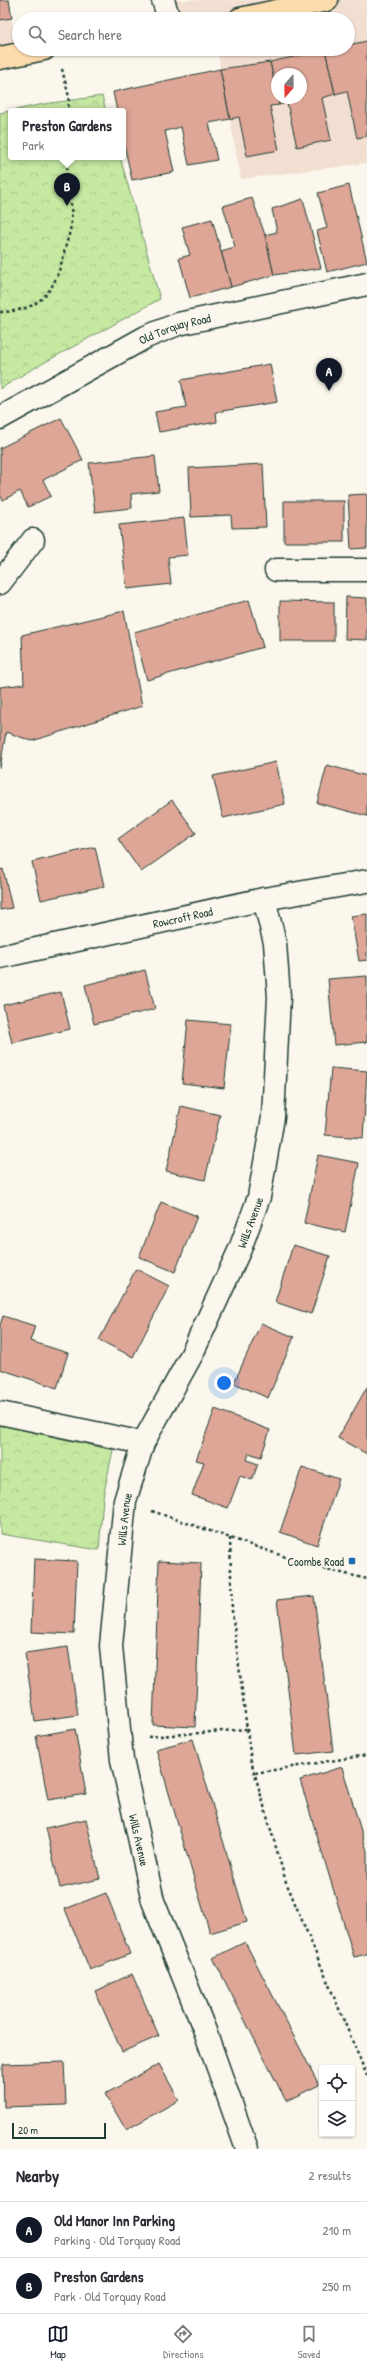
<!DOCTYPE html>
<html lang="en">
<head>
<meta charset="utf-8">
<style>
  body { margin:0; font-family:"Patrick Hand",sans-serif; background:#f7f7f7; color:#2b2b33 }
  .controls { position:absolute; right:12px; bottom:12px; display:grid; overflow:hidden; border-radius:4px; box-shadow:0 1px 3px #0004 }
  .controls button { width:36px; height:36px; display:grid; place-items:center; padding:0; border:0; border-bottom:1px solid #e1e1e2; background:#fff; color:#2b2b33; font:20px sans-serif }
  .compass { position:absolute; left:271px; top:68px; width:36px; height:36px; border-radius:50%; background:#fff; box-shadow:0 1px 3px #0004; rotate:200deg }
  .scale { position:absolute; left:12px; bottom:10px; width:94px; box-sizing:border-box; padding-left:4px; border:2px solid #1f3d34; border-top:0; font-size:11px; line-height:14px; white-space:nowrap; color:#1f3d34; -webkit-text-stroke:3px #fbf7ec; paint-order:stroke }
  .you { position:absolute; left:224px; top:1383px; width:14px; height:14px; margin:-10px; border:3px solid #fff; border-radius:50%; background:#1a73e8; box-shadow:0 0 0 6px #1a73e833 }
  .badge { display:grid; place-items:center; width:26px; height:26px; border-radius:50%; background:#111827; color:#fff; font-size:13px; font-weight:700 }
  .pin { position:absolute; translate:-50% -33px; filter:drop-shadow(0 1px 2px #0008) }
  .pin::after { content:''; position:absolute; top:21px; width:14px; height:12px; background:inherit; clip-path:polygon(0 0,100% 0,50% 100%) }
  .popup { position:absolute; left:8px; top:108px; width:118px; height:52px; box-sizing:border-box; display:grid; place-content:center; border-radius:4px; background:#fff; filter:drop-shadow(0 1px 3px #0005); font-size:13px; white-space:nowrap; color:#7c7c81 }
  .popup b { font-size:15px; color:#2b2b33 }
  .popup::after { content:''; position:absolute; left:50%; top:100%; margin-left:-8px; border:8px solid transparent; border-top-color:#fff }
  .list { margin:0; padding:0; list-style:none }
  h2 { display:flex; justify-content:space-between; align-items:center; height:52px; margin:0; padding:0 16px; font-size:17px }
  h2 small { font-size:13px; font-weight:400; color:#7c7c81 }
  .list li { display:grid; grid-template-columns:26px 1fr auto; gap:12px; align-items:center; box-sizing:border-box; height:56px; padding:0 16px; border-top:1px solid #e1e1e2 }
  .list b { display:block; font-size:15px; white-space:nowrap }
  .list p { margin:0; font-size:13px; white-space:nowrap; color:#7c7c81 }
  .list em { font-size:13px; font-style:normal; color:#7c7c81 }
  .icon { flex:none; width:22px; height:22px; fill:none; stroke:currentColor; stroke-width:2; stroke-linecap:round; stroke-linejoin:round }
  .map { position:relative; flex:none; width:367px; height:2149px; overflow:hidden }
  .search { position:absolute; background:#fff; box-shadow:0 1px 3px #0004; left:12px; right:12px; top:12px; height:44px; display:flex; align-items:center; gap:10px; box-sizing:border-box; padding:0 14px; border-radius:22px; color:#7c7c81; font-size:15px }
  .sheet { height:164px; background:#fff }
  nav { display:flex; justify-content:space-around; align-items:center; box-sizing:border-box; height:56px; border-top:1px solid #e1e1e2; background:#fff; font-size:11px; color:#7c7c81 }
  nav a { display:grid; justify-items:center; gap:2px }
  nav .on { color:#111827 }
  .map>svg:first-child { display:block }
</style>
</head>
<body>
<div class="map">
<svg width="367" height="2149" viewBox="0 0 367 2149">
  <defs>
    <pattern id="park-crowns" width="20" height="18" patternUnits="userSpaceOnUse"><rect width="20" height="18" fill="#c6e9a2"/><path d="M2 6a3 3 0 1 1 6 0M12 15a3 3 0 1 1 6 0" fill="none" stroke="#aac98c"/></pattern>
  </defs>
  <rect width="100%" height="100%" fill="#fbf7ec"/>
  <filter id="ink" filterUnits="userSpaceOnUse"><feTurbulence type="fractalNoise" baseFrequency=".025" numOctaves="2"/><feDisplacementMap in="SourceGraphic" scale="8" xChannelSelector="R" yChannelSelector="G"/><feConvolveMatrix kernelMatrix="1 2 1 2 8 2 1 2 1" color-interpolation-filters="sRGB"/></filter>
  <g filter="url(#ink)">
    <g fill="#f2dfd2" fill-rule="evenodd">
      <polygon points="0,0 9,0 17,54 0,58"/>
      <path d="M168,0H367V163L241,179L217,49H348V19H169ZM277,74H301V98H277Z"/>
    </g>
    <g fill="url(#park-crowns)" stroke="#72936b">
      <polygon points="102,96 106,111 11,111 11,157 120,157 160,299 29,371 0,389 0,113 44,104"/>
      <polygon points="0,1425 113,1450 103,1497 99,1550 0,1534"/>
    </g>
    <g fill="#dea697" stroke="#1f3d34">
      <polygon points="0,0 9,0 12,18 0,20"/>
      <polygon points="367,41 367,136 357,138 347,91 335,94 325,50 348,49 348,45"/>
      <polygon points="325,50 335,94 322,98 331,140 297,147 287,103 279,105 277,98 301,98 301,74 277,74 277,97 270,62"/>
      <polygon points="270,62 279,105 270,106 279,150 247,156 239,117 230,119 220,69"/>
      <polygon points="220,69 230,119 209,123 217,160 189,165 181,127 165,131 174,172 132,180 123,140 123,111 117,111 113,92"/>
      <polygon points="349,185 367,262 327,272 317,231 327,228 318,193"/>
      <polygon points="252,198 265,235 274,275 231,287 221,251 235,247 223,206"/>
      <polygon points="303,199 321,268 274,275 265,235 277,232 272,209"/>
      <polygon points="212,219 231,287 190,298 179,258 190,255 182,227"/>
      <polygon points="270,364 277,402 216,412 217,422 159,432 155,412 186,407 181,380"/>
      <polygon points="61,418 83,460 43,480 51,496 28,507 20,491 3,500 0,495 0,448"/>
      <polygon points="155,456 159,491 131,494 132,508 95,512 89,463"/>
      <polygon points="263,464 266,527 232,528 231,515 191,517 189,468"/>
      <polygon points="367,494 367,548 351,549 348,495"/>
      <rect x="284" y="501" width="60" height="41"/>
      <polygon points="184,518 188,555 168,557 171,584 127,589 119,525"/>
      <polygon points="346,597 367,598 367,640 345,639"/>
      <polygon points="249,600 263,647 147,680 134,632"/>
      <polygon points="280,601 334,602 334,641 280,641"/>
      <polygon points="124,611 142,706 32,741 6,732 0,768 0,687 24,684 22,635"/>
      <polygon points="276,762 285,804 223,818 213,776"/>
      <polygon points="327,765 367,776 367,816 317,803"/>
      <polygon points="172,800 196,833 141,872 118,839"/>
      <polygon points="95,847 104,886 41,900 32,862"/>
      <polygon points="3,869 12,908 0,910 0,870"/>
      <polygon points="367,914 367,960 359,961 351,916"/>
      <polygon points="145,970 155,1009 94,1024 85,985"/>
      <polygon points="367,976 367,1042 334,1045 328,979"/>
      <polygon points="61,992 70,1029 12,1043 3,1005"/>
      <polygon points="188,1020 231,1024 224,1088 182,1083"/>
      <polygon points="331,1068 367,1071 363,1138 325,1135"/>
      <polygon points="181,1106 220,1115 205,1180 166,1171"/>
      <polygon points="318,1155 359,1163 345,1232 304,1223"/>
      <polygon points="161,1202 197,1216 175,1272 139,1257"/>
      <polygon points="293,1245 330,1256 311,1314 275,1302"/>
      <polygon points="136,1269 169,1286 133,1357 99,1340"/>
      <polygon points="3,1316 35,1326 30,1341 68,1353 57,1388 0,1369 0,1325"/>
      <polygon points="261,1323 294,1337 268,1398 234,1383"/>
      <polygon points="367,1387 367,1454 338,1438"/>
      <polygon points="215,1409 270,1430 261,1457 249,1453 247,1460 258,1464 252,1480 240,1476 228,1508 192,1495 204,1462 196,1460"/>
      <polygon points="302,1467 339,1479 317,1545 280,1532"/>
      <polygon points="34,1559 77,1561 74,1634 31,1632"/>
      <polygon points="159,1561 201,1563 195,1727 153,1725"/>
      <polygon points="314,1596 333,1751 296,1755 277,1600"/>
      <polygon points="68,1647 78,1715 35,1721 25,1653"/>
      <polygon points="75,1729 86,1794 48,1800 36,1736"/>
      <polygon points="193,1739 247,1922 210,1933 156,1749"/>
      <polygon points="342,1767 367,1851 367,1954 354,1957 300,1780"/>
      <polygon points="86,1819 100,1879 60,1888 46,1828"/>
      <polygon points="106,1893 130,1954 90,1970 65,1909"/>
      <polygon points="245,1942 319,2085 286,2101 213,1958"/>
      <polygon points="132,1974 159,2036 122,2052 95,1991"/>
      <polygon points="64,2062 66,2105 4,2107 3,2064"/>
      <polygon points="159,2064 179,2100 126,2130 105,2094"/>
    </g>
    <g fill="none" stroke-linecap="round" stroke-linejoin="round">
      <defs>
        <g id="minor">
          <polyline points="163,0 169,19"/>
          <path id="s1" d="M0,418L146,337L178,324L367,284"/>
          <polyline points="276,570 367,570"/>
          <polyline points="0,583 33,540"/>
          <path id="s2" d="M0,957L264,899L367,881"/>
          <polyline points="0,1413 143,1443"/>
          <path id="s3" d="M247,2149L205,2031L153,1901L122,1760L111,1646L125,1501L143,1443L192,1354L240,1249L259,1197L273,1117L279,997L275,943L264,899"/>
        </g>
        <g id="major">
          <polyline points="240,19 327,0"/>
          <polyline points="0,58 44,49"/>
        </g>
      </defs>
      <use href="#minor" stroke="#1f3d34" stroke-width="25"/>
      <use href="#major" stroke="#1f3d34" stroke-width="25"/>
      <g stroke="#1f3d34" stroke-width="2.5" stroke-dasharray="3 3" stroke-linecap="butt">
        <polyline points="62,69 69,97 68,111"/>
        <path d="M0,312C44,311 56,288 65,249C67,240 71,231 71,222C73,200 66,178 67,157"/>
        <polyline points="152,1511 312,1566 367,1579"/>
        <polyline points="230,1538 232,1611 251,1761 286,1882 367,2076"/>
        <polyline points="148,1737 247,1729"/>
        <polyline points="255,1773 367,1755"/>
      </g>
      <use href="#minor" stroke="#fbf7ec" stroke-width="22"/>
      <use href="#major" stroke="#fcdcac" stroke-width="22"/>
    </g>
  </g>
  <rect fill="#1f6fb2" stroke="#fbf7ec" stroke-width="1.5" x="348" y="1557" width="8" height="8" rx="2"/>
  <g text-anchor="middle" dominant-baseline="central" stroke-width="4" stroke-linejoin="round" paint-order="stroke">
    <g font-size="12" fill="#1f3d34" stroke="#fbf7ec">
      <text stroke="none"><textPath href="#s1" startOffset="197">Old Torquay Road</textPath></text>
      <text stroke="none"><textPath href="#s2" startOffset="187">Rowcroft Road</textPath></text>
      <text stroke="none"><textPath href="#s3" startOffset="976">Wills Avenue</textPath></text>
      <text stroke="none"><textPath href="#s3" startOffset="652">Wills Avenue</textPath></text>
      <text transform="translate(139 1840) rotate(77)">Wills Avenue</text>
    </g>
    <g font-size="12" fill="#1f3d34" stroke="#fbf7ec" text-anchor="end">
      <text x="344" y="1561">Coombe Road</text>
    </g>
  </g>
</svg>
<div class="controls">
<button><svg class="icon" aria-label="locate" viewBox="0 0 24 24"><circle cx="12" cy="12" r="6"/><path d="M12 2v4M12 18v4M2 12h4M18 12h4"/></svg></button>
<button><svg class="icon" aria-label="layers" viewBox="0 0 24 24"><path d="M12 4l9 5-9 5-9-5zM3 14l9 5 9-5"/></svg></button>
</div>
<svg class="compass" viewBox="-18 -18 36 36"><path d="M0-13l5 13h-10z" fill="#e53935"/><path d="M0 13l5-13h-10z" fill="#7c7c81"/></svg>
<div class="scale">20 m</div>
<div class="you"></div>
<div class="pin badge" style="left:329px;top:391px">A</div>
<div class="pin badge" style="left:67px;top:206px">B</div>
<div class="popup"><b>Preston Gardens</b>Park</div>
<div class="search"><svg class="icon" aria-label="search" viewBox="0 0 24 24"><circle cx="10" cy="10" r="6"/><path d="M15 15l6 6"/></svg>Search here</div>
</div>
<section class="sheet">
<h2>Nearby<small>2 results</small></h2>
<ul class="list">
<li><span class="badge">A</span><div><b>Old Manor Inn Parking</b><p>Parking · Old Torquay Road</p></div><em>210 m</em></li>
<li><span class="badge">B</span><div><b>Preston Gardens</b><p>Park · Old Torquay Road</p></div><em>250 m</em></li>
</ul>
</section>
<nav>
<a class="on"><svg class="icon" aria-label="map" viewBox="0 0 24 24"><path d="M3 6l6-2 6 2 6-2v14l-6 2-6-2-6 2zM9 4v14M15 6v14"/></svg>Map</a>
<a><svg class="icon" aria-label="directions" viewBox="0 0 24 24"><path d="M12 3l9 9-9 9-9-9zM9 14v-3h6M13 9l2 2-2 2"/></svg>Directions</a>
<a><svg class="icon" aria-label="saved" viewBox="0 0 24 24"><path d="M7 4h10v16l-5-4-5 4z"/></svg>Saved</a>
</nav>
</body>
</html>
